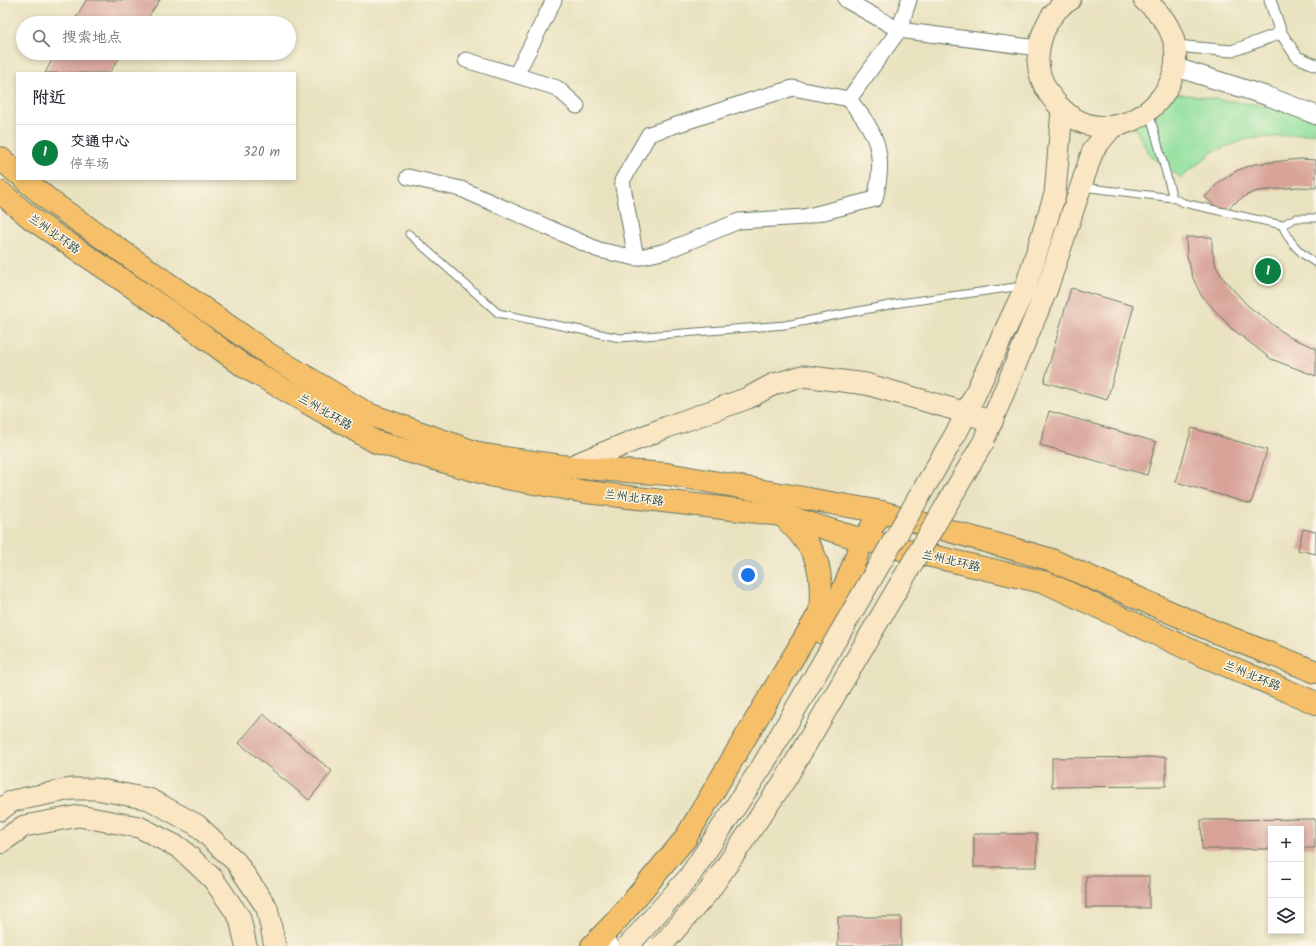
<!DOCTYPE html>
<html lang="zh">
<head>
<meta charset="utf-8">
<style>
  body { margin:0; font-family:Kalam,"LXGW WenKai TC",sans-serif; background:#f2f2f3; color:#2b2b33 }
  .controls { position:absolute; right:12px; bottom:12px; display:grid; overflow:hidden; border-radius:0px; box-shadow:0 2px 6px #0003 }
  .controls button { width:36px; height:36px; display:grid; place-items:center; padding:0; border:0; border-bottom:1px solid #e1e1e2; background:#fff; color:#2b2b33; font:20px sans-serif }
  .you { position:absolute; left:748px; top:575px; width:14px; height:14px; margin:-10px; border:3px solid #fff; border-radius:50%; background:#1a73e8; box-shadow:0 0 0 6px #1a73e833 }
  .badge { display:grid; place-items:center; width:26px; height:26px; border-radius:50%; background:#0b8043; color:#fff; font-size:13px; font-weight:700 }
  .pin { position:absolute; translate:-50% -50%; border:2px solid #fff; box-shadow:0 1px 4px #0006 }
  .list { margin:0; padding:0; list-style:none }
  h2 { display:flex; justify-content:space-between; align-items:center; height:52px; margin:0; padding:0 16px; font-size:17px }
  h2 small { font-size:13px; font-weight:400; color:#7c7c81 }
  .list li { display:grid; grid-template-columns:26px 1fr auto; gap:12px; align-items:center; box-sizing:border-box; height:56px; padding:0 16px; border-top:1px solid #e1e1e2 }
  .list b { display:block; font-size:15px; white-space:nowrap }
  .list p { margin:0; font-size:13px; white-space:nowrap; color:#7c7c81 }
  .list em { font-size:13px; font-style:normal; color:#7c7c81 }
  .icon { flex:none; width:22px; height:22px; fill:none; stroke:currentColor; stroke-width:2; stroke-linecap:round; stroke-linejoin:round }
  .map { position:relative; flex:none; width:1316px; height:946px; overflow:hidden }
  .search { position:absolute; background:#fff; box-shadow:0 2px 6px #0003; left:16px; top:16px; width:280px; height:44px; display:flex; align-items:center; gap:10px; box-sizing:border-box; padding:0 14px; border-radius:22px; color:#7c7c81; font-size:15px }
  .panel { position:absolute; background:#fff; box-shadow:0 2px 6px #0003; left:16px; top:72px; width:280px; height:108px; border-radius:0px }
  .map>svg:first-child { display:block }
</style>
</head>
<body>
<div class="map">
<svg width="1316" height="946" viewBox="0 0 1316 946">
  <rect width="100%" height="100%" fill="#fcf5e5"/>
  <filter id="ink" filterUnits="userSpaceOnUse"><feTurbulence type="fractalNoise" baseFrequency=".025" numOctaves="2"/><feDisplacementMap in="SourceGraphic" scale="8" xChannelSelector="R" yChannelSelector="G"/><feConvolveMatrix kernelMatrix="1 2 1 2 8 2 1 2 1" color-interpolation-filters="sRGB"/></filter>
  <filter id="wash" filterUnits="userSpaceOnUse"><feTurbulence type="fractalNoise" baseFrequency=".012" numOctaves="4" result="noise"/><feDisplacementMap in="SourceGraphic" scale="16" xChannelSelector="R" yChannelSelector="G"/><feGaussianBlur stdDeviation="0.9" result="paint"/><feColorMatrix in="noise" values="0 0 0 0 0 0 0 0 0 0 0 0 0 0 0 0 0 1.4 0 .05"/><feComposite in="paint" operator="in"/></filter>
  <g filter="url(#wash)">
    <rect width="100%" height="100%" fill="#e9e2bf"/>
    <polygon fill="#92e09e" stroke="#588e69" points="1153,90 1272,107 1316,120 1316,133 1248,139 1214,151 1181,178 1150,156 1133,124"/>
    <g id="blocks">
      <g fill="#d8a49a">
        <polygon points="86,0 160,0 144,23 73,23"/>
        <polygon points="56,53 123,53 109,73 45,73"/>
        <polygon points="1300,159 1316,160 1316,188 1298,187 1258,191 1247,195 1233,204 1224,214 1205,197 1219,182 1238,170 1255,164"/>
        <polygon points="1186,237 1212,237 1212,250 1216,266 1222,277 1248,306 1289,337 1316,348 1316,376 1271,359 1231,328 1201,295 1193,278 1187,257"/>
        <polygon points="1071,288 1134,306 1107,400 1044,382"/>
        <polygon points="1049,411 1156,442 1147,475 1040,445"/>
        <polygon points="1192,428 1267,450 1251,504 1176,482"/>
        <polygon points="1303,529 1316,532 1316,554 1298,550"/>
        <polygon points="263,714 332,771 309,800 239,743"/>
        <polygon points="1166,757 1166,786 1052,787 1052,758"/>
        <polygon points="1315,819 1315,848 1301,848 1301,829 1271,829 1271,849 1202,849 1201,820"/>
        <rect x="974" y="834" width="63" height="33"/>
        <rect x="1086" y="876" width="63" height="32"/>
        <rect x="838" y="917" width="63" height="29"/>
      </g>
    </g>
  </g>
  <g filter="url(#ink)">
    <use href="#blocks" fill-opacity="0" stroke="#667765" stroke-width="1"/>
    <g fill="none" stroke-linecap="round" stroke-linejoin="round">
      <defs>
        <g id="service">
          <polyline points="1149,112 1173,198 1184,203 1282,225 1296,218 1316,218"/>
          <polyline points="1082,187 1173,198"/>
          <path d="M1282,225C1290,243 1299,253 1316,263"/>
          <polyline points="409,234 498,313 620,338 785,325 900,303 1023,286"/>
        </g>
        <g id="pedestrian">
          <polyline points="1270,0 1281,33 1297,57 1316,65"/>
          <polyline points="1175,46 1232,51 1281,33"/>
        </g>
        <g id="minor">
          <polyline points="846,0 899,30 1038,48"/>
          <polyline points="466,60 557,88 577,106"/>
          <polyline points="516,75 554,0"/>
          <polyline points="849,99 899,30 909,0"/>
          <path d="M408,177L461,189L599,250L636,258L666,251L739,221L804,217L875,199C881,174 883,150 869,127C864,117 856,109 849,99L793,88L749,101L649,134L622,181L636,258"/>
          <polyline points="611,945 612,946"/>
        </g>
        <polyline id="tertiary" points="1175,67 1270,97 1316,115"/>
        <g id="secondary">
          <path d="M1070,0C1049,11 1039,36 1038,59C1038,76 1046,92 1058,105C1121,173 1230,65 1144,0"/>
          <polyline points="960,426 1026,286 1055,194 1062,110"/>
          <polyline points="986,435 1047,289 1093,150 1113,126"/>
          <polyline points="569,467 667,427 748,398 774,384 803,376 866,384 967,413 992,422"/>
          <polyline points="0,810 12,801 71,789 96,789 149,799 197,825 236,862 267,908 275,946"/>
          <polyline points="0,843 24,826 79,816 139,827 180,848 213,879 240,918 246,946"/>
        </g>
        <g id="primary">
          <polyline points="823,633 832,618 863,540 882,512"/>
          <path d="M592,946L617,920L685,839L820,612C824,564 816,548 782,515"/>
        </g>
        <g id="trunk">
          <polyline points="0,158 17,173"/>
          <polyline points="24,179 50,201 270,355 368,414 483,455 569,467 667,474 882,512 1049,559 1213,631 1316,672"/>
          <polyline points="0,192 32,219 180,319 245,367 376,442 494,476 586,492 782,515 863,540 1047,583 1197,653 1316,703"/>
        </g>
      </defs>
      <use href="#service" stroke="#667765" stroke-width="9"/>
      <use href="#pedestrian" stroke="#667765" stroke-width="13"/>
      <use href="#minor" stroke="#667765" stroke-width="17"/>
      <use href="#tertiary" stroke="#667765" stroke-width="20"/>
      <use href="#secondary" stroke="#667765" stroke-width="23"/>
      <use href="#primary" stroke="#667765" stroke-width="24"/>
      <use href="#trunk" stroke="#667765" stroke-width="24"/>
      <use href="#service" stroke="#fff" stroke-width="7"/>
      <use href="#pedestrian" stroke="#fff" stroke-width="11"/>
      <use href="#minor" stroke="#fff" stroke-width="15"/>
      <use href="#tertiary" stroke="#fff" stroke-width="18"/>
      <use href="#secondary" stroke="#fbe6c4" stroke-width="21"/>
      <use href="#primary" stroke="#f6c06b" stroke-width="22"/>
      <use href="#trunk" stroke="#f6c06b" stroke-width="22"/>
      <defs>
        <g id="secondary-bridge">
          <polyline points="628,946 689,877 763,765 959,428"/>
          <polyline points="661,946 709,891 785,780 984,441"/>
        </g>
      </defs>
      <use href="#secondary-bridge" stroke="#667765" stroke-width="23" stroke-linecap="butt"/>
      <use href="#secondary-bridge" stroke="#fbe6c4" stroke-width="21"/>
    </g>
  </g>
  <g text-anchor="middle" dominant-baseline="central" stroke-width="3" stroke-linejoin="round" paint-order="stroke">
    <g font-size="12" fill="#1f3d34" stroke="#fcf5e5">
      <text transform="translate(54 234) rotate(35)">兰州北环路</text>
      <text transform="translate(325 412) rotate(30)">兰州北环路</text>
      <text transform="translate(634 498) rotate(7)">兰州北环路</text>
      <text transform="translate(951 561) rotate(13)">兰州北环路</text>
      <text transform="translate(1252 676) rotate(22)">兰州北环路</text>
    </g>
  </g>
</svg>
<div class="controls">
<button>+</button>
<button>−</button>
<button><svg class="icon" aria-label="layers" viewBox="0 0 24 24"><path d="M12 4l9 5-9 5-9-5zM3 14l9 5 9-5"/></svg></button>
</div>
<div class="you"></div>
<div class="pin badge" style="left:1268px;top:271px">1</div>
<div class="search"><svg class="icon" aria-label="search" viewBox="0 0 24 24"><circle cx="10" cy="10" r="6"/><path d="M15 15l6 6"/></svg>搜索地点</div>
<section class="panel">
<h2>附近<small></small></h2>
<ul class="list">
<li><span class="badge">1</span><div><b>交通中心</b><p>停车场</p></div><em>320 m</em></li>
</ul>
</section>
</div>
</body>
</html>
